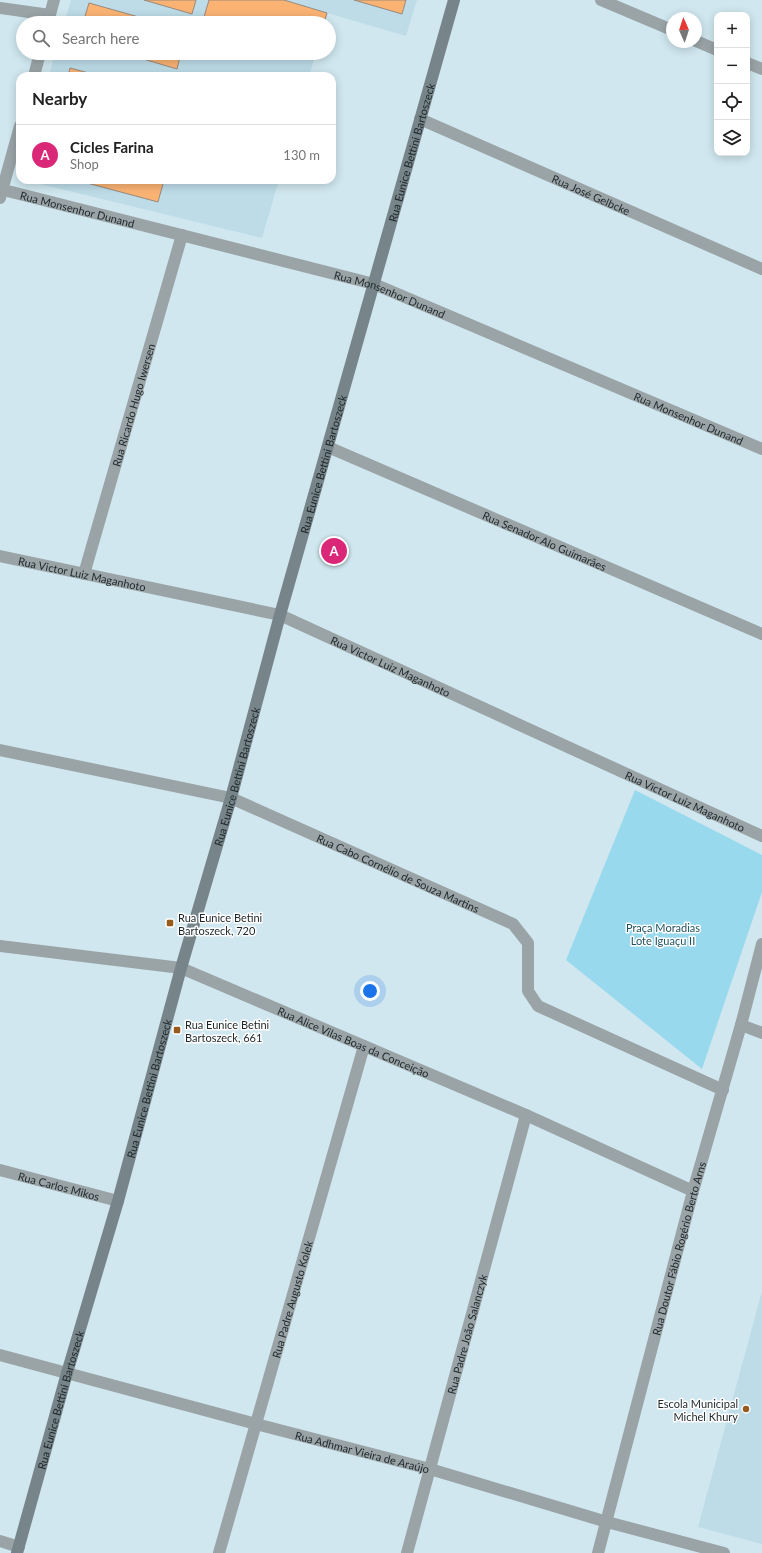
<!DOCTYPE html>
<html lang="en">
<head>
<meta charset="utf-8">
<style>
  body { margin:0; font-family:Lato,sans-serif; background:#f6f6f6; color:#222 }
  .controls { position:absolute; right:12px; top:12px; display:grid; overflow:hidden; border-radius:8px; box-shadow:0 2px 10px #0003 }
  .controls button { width:36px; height:36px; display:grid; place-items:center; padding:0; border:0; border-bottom:1px solid #e0e0e0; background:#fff; color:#222; font:20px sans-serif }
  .compass { position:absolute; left:666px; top:12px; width:36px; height:36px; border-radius:50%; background:#fff; box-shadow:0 2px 10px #0003; rotate:357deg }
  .you { position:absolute; left:370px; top:991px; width:14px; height:14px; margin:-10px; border:3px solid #fff; border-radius:50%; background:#1a73e8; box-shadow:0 0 0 6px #1a73e833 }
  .badge { display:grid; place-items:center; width:26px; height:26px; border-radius:50%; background:#db2777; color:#fff; font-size:13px; font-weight:700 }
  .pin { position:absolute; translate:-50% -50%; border:2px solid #fff; box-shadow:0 1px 4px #0006 }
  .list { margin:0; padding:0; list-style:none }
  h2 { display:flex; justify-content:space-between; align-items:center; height:52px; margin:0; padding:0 16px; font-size:17px }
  h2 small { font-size:13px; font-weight:400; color:#767676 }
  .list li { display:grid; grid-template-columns:26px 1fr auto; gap:12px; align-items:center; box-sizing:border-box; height:60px; padding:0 16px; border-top:1px solid #e0e0e0 }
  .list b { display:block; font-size:15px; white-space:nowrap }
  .list p { margin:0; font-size:13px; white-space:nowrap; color:#767676 }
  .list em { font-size:13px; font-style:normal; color:#767676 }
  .icon { flex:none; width:22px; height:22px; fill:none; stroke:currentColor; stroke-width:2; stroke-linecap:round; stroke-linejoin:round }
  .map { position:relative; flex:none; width:762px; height:1553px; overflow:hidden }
  .search { position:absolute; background:#fff; box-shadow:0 2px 10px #0003; left:16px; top:16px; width:320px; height:44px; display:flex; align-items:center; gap:10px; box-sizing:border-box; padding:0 14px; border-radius:22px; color:#767676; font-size:15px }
  .panel { position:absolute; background:#fff; box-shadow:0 2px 10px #0003; left:16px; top:72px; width:320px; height:112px; border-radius:12px }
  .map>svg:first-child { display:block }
</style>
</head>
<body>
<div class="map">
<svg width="762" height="1553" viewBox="0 0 762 1553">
  <rect width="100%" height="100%" fill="#d0e7ef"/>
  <g fill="#bddce7">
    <polygon points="71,0 417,0 406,36 327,13 324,23 64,23"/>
    <polygon points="55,53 316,53 309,76 49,76"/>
    <polygon points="24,180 279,180 262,238"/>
    <polygon points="762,1291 762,1544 698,1527"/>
  </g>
  <polygon fill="#99d9ee" points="635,790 762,855 762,892 702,1069 566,960"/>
  <g fill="#fbb373" stroke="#99897c">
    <polygon points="144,0 196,0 192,14"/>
    <polygon points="209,0 284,0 327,13 324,23 224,23 204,17"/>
    <polygon points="354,0 406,0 402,14"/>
    <polygon points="89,3 160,23 83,23"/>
    <polygon points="123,53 181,53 177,69"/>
    <polygon points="70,68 100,76 68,76"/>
    <polygon points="76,180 164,180 158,202"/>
  </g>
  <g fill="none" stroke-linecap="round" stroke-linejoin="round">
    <g stroke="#9aa4a7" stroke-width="12">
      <polyline points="601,0 672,30"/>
      <polyline points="0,8 50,15"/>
      <polyline points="48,22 54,0"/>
      <polyline points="696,41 717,50"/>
      <polyline points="747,63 762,69"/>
      <polyline points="34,76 40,53"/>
      <path id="s1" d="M420,119L762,269"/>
      <path id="s2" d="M0,189L374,284L762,449"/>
      <polyline points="0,198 20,126"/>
      <path id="s3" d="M328,447L762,634"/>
      <path id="s4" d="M0,556L280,615L762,836"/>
      <path id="s5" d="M84,574L182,235"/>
      <path id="s6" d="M0,750L231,798L513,924L528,943V991L538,1006L723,1090"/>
      <path id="s7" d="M0,946L181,968L526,1115L693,1191"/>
      <polyline points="741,1025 762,1033"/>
      <path id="s8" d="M0,1170L118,1201"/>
      <path id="s9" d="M0,1355L256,1424L430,1469L607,1522L724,1553"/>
      <polyline points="0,1541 19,1547"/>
      <path id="s10" d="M219,1553L364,1046"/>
      <path id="s11" d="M407,1553L526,1115"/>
      <path id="s12" d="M598,1553L693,1191L741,1025L762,944"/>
    </g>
    <path stroke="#77858a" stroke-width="12" id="s13" d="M17,1553L67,1373L118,1201L181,968L231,798L280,615L454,0"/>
  </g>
  <g fill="#975b1d" stroke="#fff" stroke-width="1.5">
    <rect x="166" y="919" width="8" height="8" rx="2"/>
    <rect x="173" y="1026" width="8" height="8" rx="2"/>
    <circle cx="746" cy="1409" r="4"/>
  </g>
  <g text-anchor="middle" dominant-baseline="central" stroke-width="3" stroke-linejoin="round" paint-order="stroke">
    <g font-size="11" fill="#1d2629" stroke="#fff">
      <text stroke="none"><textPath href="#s13" startOffset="1455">Rua Eunice Bettini Bartoszeck</textPath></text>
      <text stroke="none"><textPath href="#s1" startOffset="187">Rua José Gelbcke</textPath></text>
      <text stroke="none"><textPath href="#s2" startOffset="80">Rua Monsenhor Dunand</textPath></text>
      <text stroke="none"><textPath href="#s2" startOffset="404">Rua Monsenhor Dunand</textPath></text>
      <text stroke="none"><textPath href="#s5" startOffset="176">Rua Ricardo Hugo Iwersen</textPath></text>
      <text stroke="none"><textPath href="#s2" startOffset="728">Rua Monsenhor Dunand</textPath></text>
      <text stroke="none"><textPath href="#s13" startOffset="1131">Rua Eunice Bettini Bartoszeck</textPath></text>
      <text stroke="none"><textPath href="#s3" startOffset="236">Rua Senador Alo Guimarães</textPath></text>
      <text stroke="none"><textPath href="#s4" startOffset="84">Rua Victor Luiz Maganhoto</textPath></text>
      <text stroke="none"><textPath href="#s4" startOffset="408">Rua Victor Luiz Maganhoto</textPath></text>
      <text stroke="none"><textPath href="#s13" startOffset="807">Rua Eunice Bettini Bartoszeck</textPath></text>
      <text stroke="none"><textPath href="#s4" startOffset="732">Rua Victor Luiz Maganhoto</textPath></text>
      <text stroke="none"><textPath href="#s6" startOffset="419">Rua Cabo Cornélio de Souza Martins</textPath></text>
      <text stroke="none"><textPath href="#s7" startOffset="370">Rua Alice Vilas Boas da Conceição</textPath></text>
      <text stroke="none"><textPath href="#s13" startOffset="483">Rua Eunice Bettini Bartoszeck</textPath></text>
      <text stroke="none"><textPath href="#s8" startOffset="61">Rua Carlos Mikos</textPath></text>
      <text stroke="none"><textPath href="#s12" startOffset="315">Rua Doutor Fábio Rogério Berto Arns</textPath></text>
      <text stroke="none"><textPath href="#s10" startOffset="264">Rua Padre Augusto Kolek</textPath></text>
      <text stroke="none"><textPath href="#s11" startOffset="227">Rua Padre João Salanczyk</textPath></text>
      <text stroke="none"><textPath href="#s13" startOffset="159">Rua Eunice Bettini Bartoszeck</textPath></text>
      <text stroke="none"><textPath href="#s9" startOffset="375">Rua Adhmar Vieira de Araújo</textPath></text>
    </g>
    <g font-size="11" fill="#1d2629" stroke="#fff" text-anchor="start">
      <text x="178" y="917">Rua Eunice Betini<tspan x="178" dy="13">Bartoszeck, 720</tspan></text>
      <text x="185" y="1024">Rua Eunice Betini<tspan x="185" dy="13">Bartoszeck, 661</tspan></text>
      <text x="738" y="1403" text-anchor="end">Escola Municipal<tspan x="738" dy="13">Michel Khury</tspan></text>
    </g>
    <g font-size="11" fill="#1e505f" stroke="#fff">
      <text x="663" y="927">Praça Moradias<tspan x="663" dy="13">Lote Iguaçu II</tspan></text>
    </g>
  </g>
</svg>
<div class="controls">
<button>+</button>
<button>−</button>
<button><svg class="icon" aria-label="locate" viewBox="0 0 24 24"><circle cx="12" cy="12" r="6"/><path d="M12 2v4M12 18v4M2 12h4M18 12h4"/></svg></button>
<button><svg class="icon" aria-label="layers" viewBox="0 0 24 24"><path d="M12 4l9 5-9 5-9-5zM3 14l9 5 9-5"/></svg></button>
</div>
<svg class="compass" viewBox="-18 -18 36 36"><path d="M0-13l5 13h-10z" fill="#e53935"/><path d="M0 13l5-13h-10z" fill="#767676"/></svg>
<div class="you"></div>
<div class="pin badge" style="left:334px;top:551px">A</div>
<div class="search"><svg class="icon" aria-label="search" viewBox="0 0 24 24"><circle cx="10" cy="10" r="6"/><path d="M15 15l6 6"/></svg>Search here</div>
<section class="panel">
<h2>Nearby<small></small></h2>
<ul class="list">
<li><span class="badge">A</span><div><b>Cicles Farina</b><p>Shop</p></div><em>130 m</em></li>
</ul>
</section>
</div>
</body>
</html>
